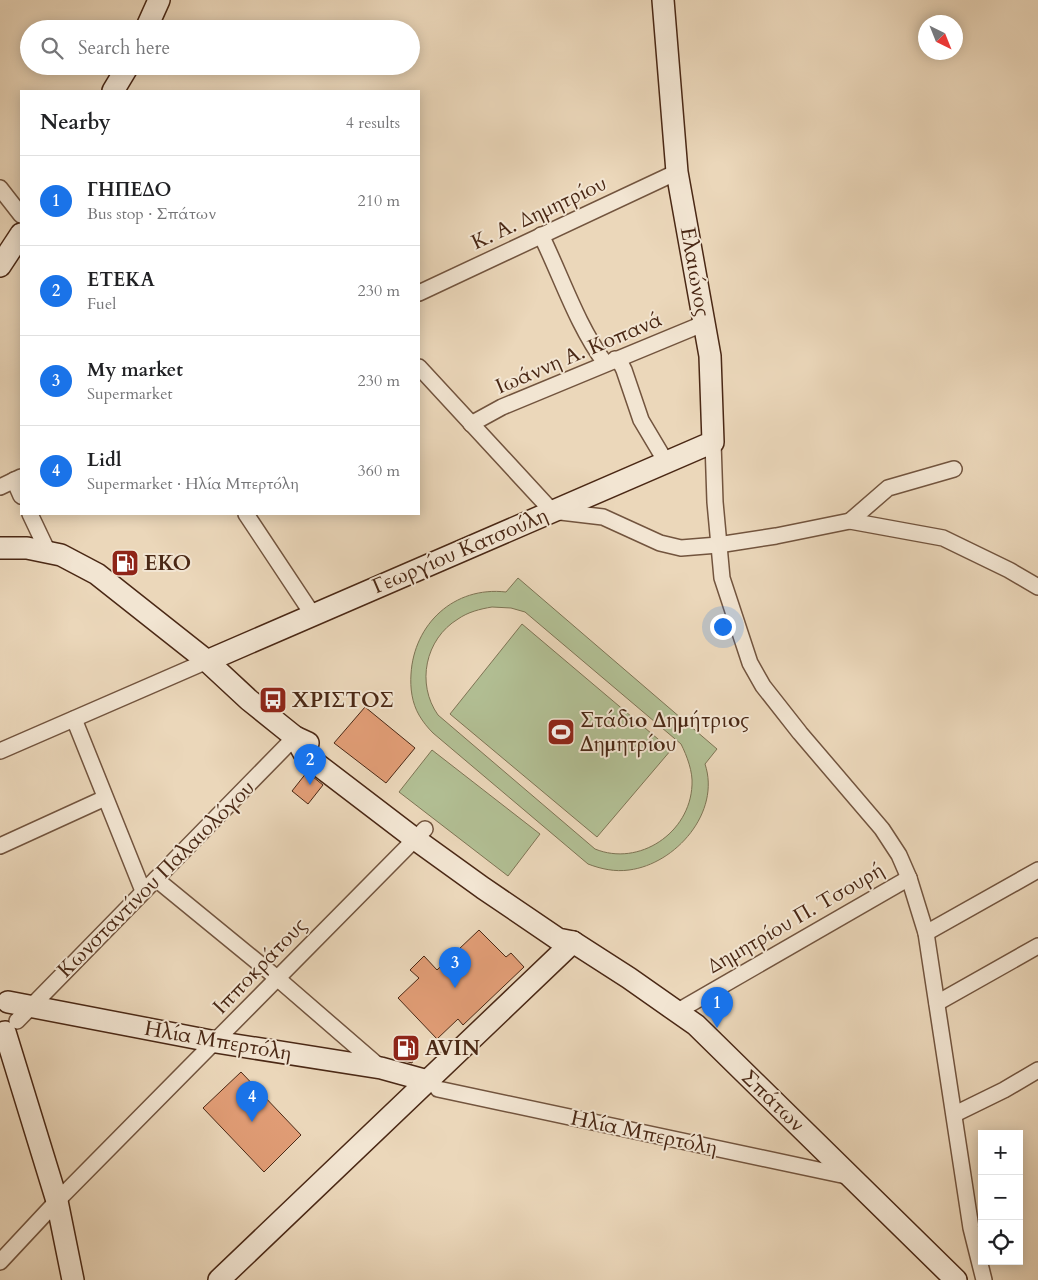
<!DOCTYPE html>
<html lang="en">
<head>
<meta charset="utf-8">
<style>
  body { margin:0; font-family:Cardo,serif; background:#f2f2f2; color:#202124 }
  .controls { position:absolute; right:15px; bottom:15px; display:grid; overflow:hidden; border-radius:0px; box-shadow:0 2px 12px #0003 }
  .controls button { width:45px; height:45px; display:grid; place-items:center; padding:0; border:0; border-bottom:1px solid #e0e0e0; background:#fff; color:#202124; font:25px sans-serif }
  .compass { position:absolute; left:918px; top:15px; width:45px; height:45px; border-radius:50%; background:#fff; box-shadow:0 2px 12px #0003; rotate:137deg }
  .you { position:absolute; left:722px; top:626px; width:18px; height:18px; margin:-12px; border:4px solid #fff; border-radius:50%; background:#1a73e8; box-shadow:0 0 0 8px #1a73e833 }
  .badge { display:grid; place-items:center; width:32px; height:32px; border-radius:50%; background:#1a73e8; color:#fff; font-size:16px; font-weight:700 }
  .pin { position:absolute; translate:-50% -41px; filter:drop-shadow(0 1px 2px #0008) }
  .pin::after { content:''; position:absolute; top:26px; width:18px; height:15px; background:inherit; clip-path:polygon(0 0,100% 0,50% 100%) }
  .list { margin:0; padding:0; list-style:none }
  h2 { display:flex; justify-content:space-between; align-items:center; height:65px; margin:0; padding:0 20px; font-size:21px }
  h2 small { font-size:16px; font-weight:400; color:#757577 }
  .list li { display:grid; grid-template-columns:32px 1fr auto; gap:15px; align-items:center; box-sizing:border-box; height:90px; padding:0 20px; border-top:1px solid #e0e0e0 }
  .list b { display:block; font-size:19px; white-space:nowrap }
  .list p { margin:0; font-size:16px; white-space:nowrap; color:#757577 }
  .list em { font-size:16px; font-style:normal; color:#757577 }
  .icon { flex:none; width:28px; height:28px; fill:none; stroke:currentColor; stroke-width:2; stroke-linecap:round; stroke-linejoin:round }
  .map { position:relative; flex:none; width:1038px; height:1280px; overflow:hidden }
  .search { position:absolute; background:#fff; box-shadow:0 2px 12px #0003; left:20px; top:20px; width:400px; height:55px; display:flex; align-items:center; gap:12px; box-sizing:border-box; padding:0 18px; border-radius:28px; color:#757577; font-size:19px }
  .panel { position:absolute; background:#fff; box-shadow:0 2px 12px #0003; left:20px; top:90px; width:400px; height:425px; border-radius:0px }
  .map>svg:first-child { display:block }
</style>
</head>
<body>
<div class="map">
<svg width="1038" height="1280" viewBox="0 0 1038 1280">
  <rect width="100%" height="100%" fill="#ebd7ba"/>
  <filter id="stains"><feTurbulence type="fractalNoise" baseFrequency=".004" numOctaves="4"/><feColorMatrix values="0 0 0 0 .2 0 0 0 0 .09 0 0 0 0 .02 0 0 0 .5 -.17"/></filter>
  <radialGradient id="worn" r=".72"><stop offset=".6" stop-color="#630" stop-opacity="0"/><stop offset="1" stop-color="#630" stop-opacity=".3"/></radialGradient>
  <g fill="#b2bf94" stroke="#7e7454" fill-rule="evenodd">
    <path d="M518,578L717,749L705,764C721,812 676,864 629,870C615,872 601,869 588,864L433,733C428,728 423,722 419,715C412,703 410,688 411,674C414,624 454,586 506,592ZM492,607L511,608L525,612L681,744C687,756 693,772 692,785C690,833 639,867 595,849L438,715C416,684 425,639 458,619C468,612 480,609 492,607Z"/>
    <polygon points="522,624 671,750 597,837 450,714"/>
    <polygon points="432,750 540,834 508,876 399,792"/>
  </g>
  <g fill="#e19d76" stroke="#4a2815">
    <polygon points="365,707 415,748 386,783 334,743"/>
    <polygon points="307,772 323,785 308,804 292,791"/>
    <polygon points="479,930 506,957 511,953 524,967 463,1025 458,1019 437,1039 398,998 419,978 410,970 424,956 437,970"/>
    <polygon points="401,1044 417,1048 412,1063 397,1059"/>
    <polygon points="241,1072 301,1135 264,1172 203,1108"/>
  </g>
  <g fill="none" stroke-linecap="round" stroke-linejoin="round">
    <defs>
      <g id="street">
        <polyline points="0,188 21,215"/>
        <path d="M541,235C562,278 577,325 605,363"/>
        <polyline points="419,293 677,172"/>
        <polyline points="615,359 621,364 624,370 641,420 666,462"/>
        <polyline points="419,367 552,511 603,517 660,543 681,548 718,545 776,536 850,521 943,538 1009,570 1038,587"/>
        <polyline points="471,424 502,407 705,323"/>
        <polyline points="713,442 715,502 722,578 750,663 763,686 800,733 882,829 899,855 909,878 926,933 971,1228 984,1280"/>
        <polyline points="14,480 21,496"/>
        <polyline points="0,487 21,477"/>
        <polyline points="30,514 48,552"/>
        <polyline points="246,514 313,615"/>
        <polyline points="850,521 888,488 954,469"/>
        <polyline points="74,719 143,891"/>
        <polyline points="0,751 207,661"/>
        <polyline points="0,846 105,798"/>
        <polyline points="156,879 277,978 381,1068"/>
        <polyline points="926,933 1038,870"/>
        <polyline points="937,1003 1038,946"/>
        <polyline points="678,1011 909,878"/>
        <polyline points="17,1021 295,737"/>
        <polyline points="438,1089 851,1177"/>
        <polyline points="955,1114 1004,1090 1038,1070"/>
        <polyline points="0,1262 57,1201 425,829"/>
      </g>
      <g id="secondary">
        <polyline points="146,29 159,0"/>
        <polyline points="113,91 128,66"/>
        <polyline points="0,266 21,234"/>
        <polyline points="0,548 27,548 61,555 97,574 207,661 249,700 295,737 308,743"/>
        <polyline points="207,661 713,442 710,356 677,172 663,0"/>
        <polyline points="295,737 305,755 415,839 483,888 558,939 573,942 629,978 696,1025 956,1280"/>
        <polyline points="8,1002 216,1042 381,1068 428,1081"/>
        <polyline points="5,1032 57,1201 73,1280"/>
        <polyline points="219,1280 573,942"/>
      </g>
    </defs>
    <use href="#street" stroke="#72543e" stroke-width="18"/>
    <use href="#secondary" stroke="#4a2815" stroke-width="24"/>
    <use href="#street" stroke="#f2e5d2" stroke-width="15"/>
    <use href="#secondary" stroke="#f2e5d2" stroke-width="21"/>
  </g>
  <defs>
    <symbol id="fuel-square" viewBox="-11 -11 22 22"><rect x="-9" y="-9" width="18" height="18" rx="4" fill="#8f2418" stroke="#f2e5d2"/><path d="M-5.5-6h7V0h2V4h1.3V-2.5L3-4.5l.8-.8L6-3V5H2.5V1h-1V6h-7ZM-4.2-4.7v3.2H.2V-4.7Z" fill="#fff"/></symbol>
    <symbol id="bus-square" viewBox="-11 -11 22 22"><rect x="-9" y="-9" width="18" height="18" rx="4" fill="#8f2418" stroke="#f2e5d2"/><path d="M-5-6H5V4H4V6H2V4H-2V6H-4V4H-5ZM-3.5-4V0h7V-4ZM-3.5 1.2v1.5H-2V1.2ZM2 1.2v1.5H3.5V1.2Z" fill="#fff"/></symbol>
    <symbol id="stadium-square" viewBox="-11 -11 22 22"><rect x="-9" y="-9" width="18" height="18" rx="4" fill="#8f2418" stroke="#f2e5d2"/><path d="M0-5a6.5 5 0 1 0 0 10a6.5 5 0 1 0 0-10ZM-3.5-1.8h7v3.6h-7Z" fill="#fff"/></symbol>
  </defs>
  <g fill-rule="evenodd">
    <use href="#fuel-square" x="109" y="547" width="32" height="32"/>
    <use href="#bus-square" x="257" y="684" width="32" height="32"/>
    <use href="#stadium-square" x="545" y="716" width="32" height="32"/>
    <use href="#fuel-square" x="390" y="1032" width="32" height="32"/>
  </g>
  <g text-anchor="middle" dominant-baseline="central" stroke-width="4" stroke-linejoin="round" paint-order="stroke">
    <g font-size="21" fill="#4a2815" stroke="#f2e5d2">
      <text transform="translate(539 213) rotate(-25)">Κ. Α. Δημητρίου</text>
      <text transform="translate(695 272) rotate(80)">Ελαιώνος</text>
      <text transform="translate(579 353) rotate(-23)">Ιωάννη Α. Κοπανά</text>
      <text transform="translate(460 551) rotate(-23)">Γεωργίου Κατσούλη</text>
      <text transform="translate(156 879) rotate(-45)">Κωνσταντίνου Παλαιολόγου</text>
      <text transform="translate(796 918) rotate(-30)">Δημητρίου Π. Τσουρή</text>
      <text transform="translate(260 966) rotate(-46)">Ιπποκράτους</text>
      <text transform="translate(218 1041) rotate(10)">Ηλία Μπερτόλη</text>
      <text transform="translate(773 1101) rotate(44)">Σπάτων</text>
      <text transform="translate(644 1133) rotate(12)">Ηλία Μπερτόλη</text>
    </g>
    <g font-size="21" font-weight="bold" fill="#4a2815" stroke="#f2e5d2" text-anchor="start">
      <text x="144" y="563">EKO</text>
      <text x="292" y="700">ΧΡΙΣΤΟΣ</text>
      <text x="580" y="720">Στάδιο Δημήτριος<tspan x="580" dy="24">Δημητρίου</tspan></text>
      <text x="425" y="1048">AVIN</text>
    </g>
  </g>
  <rect width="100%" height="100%" filter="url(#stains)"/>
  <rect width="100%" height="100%" fill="url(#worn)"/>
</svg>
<div class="controls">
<button>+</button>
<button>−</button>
<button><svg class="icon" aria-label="locate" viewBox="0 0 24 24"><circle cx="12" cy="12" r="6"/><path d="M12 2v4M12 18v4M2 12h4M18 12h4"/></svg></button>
</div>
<svg class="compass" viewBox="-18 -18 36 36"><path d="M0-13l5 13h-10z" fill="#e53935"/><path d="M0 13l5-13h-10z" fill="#757577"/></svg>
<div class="you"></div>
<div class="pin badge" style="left:717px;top:1028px">1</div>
<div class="pin badge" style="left:310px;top:785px">2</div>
<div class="pin badge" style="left:455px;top:988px">3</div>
<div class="pin badge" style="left:252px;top:1122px">4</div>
<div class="search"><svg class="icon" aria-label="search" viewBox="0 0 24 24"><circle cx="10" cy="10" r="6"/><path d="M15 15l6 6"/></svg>Search here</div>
<section class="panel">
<h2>Nearby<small>4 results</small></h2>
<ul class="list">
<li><span class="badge">1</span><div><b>ΓΗΠΕΔΟ</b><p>Bus stop · Σπάτων</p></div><em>210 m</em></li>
<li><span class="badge">2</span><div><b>ΕΤΕΚΑ</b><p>Fuel</p></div><em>230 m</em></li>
<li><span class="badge">3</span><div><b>My market</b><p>Supermarket</p></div><em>230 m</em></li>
<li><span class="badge">4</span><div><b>Lidl</b><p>Supermarket · Ηλία Μπερτόλη</p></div><em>360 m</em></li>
</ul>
</section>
</div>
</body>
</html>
